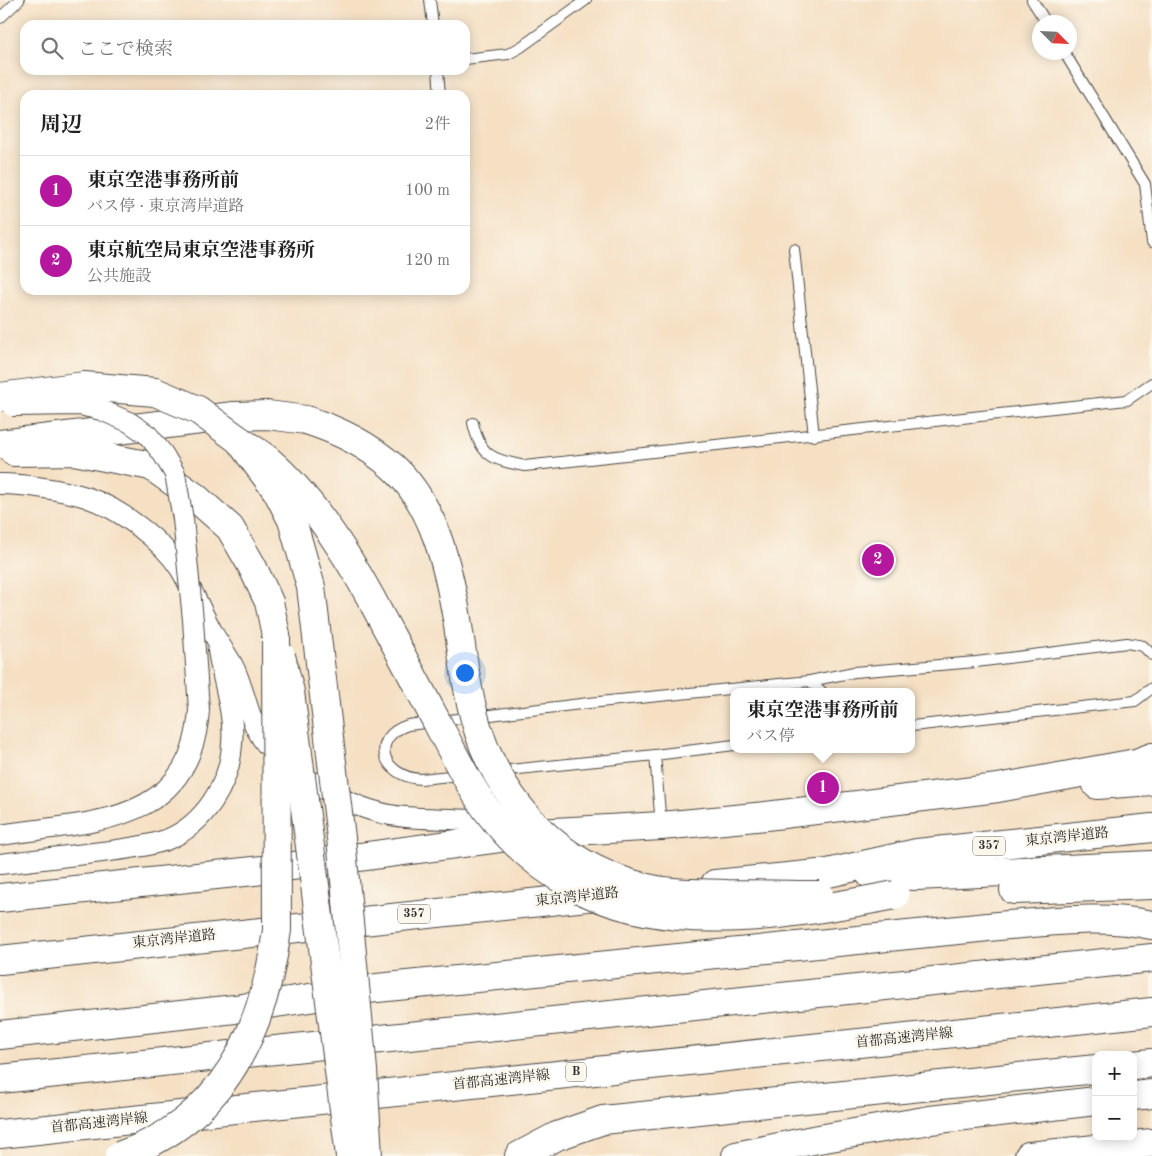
<!DOCTYPE html>
<html lang="ja">
<head>
<meta charset="utf-8">
<style>
  body { margin:0; font-family:"Old Standard TT","Noto Serif JP",serif; background:#f2f2f2; color:#222 }
  .controls { position:absolute; right:15px; bottom:15px; display:grid; overflow:hidden; border-radius:10px; box-shadow:0 2px 12px #0003 }
  .controls button { width:45px; height:45px; display:grid; place-items:center; padding:0; border:0; border-bottom:1px solid #e0e0e0; background:#fff; color:#222; font:25px sans-serif }
  .compass { position:absolute; left:1032px; top:15px; width:45px; height:45px; border-radius:50%; background:#fff; box-shadow:0 2px 12px #0003; rotate:114deg }
  .you { position:absolute; left:464px; top:672px; width:18px; height:18px; margin:-12px; border:4px solid #fff; border-radius:50%; background:#1a73e8; box-shadow:0 0 0 8px #1a73e833 }
  .badge { display:grid; place-items:center; width:32px; height:32px; border-radius:50%; background:#b5179e; color:#fff; font-size:16px; font-weight:700 }
  .pin { position:absolute; translate:-50% -50%; border:2px solid #fff; box-shadow:0 1px 5px #0006 }
  .popup { position:absolute; left:730px; top:688px; width:185px; height:65px; box-sizing:border-box; display:grid; place-content:center; border-radius:10px; background:#fff; filter:drop-shadow(0 1px 4px #0005); font-size:16px; white-space:nowrap; color:#767676 }
  .popup b { font-size:19px; color:#222 }
  .popup::after { content:''; position:absolute; left:50%; top:100%; margin-left:-10px; border:10px solid transparent; border-top-color:#fff }
  .list { margin:0; padding:0; list-style:none }
  h2 { display:flex; justify-content:space-between; align-items:center; height:65px; margin:0; padding:0 20px; font-size:21px }
  h2 small { font-size:16px; font-weight:400; color:#767676 }
  .list li { display:grid; grid-template-columns:32px 1fr auto; gap:15px; align-items:center; box-sizing:border-box; height:70px; padding:0 20px; border-top:1px solid #e0e0e0 }
  .list b { display:block; font-size:19px; white-space:nowrap }
  .list p { margin:0; font-size:16px; white-space:nowrap; color:#767676 }
  .list em { font-size:16px; font-style:normal; color:#767676 }
  .icon { flex:none; width:28px; height:28px; fill:none; stroke:currentColor; stroke-width:2; stroke-linecap:round; stroke-linejoin:round }
  .map { position:relative; flex:none; width:1152px; height:1156px; overflow:hidden }
  .search { position:absolute; background:#fff; box-shadow:0 2px 12px #0003; left:20px; top:20px; width:450px; height:55px; display:flex; align-items:center; gap:12px; box-sizing:border-box; padding:0 18px; border-radius:15px; color:#767676; font-size:19px }
  .panel { position:absolute; background:#fff; box-shadow:0 2px 12px #0003; left:20px; top:90px; width:450px; height:205px; border-radius:15px }
  .map>svg:first-child { display:block }
</style>
</head>
<body>
<div class="map">
<svg width="1152" height="1156" viewBox="0 0 1152 1156">
  <rect width="100%" height="100%" fill="#fbf7ec"/>
  <filter id="ink" filterUnits="userSpaceOnUse"><feTurbulence type="fractalNoise" baseFrequency=".02" numOctaves="2"/><feDisplacementMap in="SourceGraphic" scale="10" xChannelSelector="R" yChannelSelector="G"/><feConvolveMatrix kernelMatrix="1 2 1 2 8 2 1 2 1" color-interpolation-filters="sRGB"/></filter>
  <filter id="wash" filterUnits="userSpaceOnUse"><feTurbulence type="fractalNoise" baseFrequency=".0096" numOctaves="4" result="noise"/><feDisplacementMap in="SourceGraphic" scale="20" xChannelSelector="R" yChannelSelector="G"/><feGaussianBlur stdDeviation="1.12" result="paint"/><feColorMatrix in="noise" values="0 0 0 0 0 0 0 0 0 0 0 0 0 0 0 0 0 1.4 0 .05"/><feComposite in="paint" operator="in"/></filter>
  <g filter="url(#wash)">
    <rect width="100%" height="100%" fill="#f5e0c4"/>
  </g>
  <g filter="url(#ink)">
    <g fill="none" stroke-linecap="round" stroke-linejoin="round">
      <defs>
        <g id="lane">
          <polyline points="430,0 433,25"/>
          <polyline points="1032,0 1046,22"/>
          <polyline points="0,18 19,0"/>
          <polyline points="1064,52 1145,184 1152,242"/>
          <polyline points="465,59 508,54 521,47 586,0"/>
          <polyline points="438,70 440,95"/>
          <polyline points="794,249 814,436"/>
          <path d="M473,423C480,456 493,460 525,466L1127,400L1152,383"/>
          <polyline points="810,681 822,692"/>
          <polyline points="912,726 1135,701 1152,688"/>
          <polyline points="655,755 734,745"/>
          <path d="M661,825L655,755L421,779C383,777 368,738 408,725L589,703L810,681L854,672L976,662L1127,643L1143,646L1152,655"/>
        </g>
        <g id="street">
          <path d="M0,484C24,484 63,490 86,497C119,508 163,541 181,570C192,589 201,611 212,631C218,644 229,656 235,670C250,704 248,732 281,759C314,787 362,814 406,817C439,820 472,817 504,825"/>
          <path d="M0,835C89,821 191,827 199,710"/>
          <path d="M0,864C34,860 68,856 102,852C124,849 146,847 166,840C204,825 230,784 232,744C235,713 222,680 218,650"/>
        </g>
        <g id="secondary">
          <polyline points="14,452 74,451 151,466 195,497 230,528 252,566 269,602 276,635"/>
          <polyline points="1097,785 1152,781"/>
          <polyline points="0,898 263,870 537,833 661,826 766,816 998,788 1136,763 1152,757"/>
        </g>
        <g id="highway">
          <polyline points="0,444 234,416 268,415 306,420"/>
          <polyline points="870,874 916,876 1152,865"/>
          <polyline points="715,884 828,873 917,853 1152,828"/>
          <polyline points="1014,890 1152,885"/>
          <polyline points="0,960 605,895"/>
          <path d="M0,1035L235,1009L377,988L998,926C1049,922 1102,914 1152,925"/>
          <polyline points="1133,1065 1152,1063"/>
          <polyline points="0,1079 1152,958"/>
          <polyline points="1133,1096 1152,1094"/>
          <polyline points="0,1134 1152,1012"/>
          <polyline points="519,1156 557,1136 603,1120 1096,1069"/>
          <polyline points="736,1156 813,1140 930,1120 1096,1101"/>
          <polyline points="1029,1156 1152,1143"/>
        </g>
      </defs>
      <use href="#lane" stroke="#494642" stroke-width="12"/>
      <use href="#street" stroke="#494642" stroke-width="22"/>
      <use href="#secondary" stroke="#494642" stroke-width="30"/>
      <use href="#highway" stroke="#494642" stroke-width="30"/>
      <use href="#lane" stroke="#fff" stroke-width="10"/>
      <use href="#street" stroke="#fff" stroke-width="20"/>
      <use href="#secondary" stroke="#fff" stroke-width="28"/>
      <use href="#highway" stroke="#fff" stroke-width="28"/>
      <defs>
        <polyline id="street-bridge" points="12,406 80,405 101,410 129,422 148,435 163,454 175,474 183,519 193,620 199,710"/>
        <g id="secondary-bridge">
          <polyline points="0,397 84,386 155,392 198,410 239,440 277,491 292,520 311,587 341,838 363,1070 368,1156"/>
          <polyline points="281,656 290,692 350,1156"/>
        </g>
        <g id="highway-bridge">
          <path d="M306,420C338,430 367,444 393,467C434,504 448,566 457,619C464,664 469,716 489,758C521,824 572,869 643,887C670,894 699,893 727,894C757,894 788,895 819,895"/>
          <path d="M239,440C249,447 260,453 268,460C314,499 356,568 383,621C403,658 423,695 442,732C456,758 469,786 487,810C591,949 745,924 895,895"/>
          <path d="M119,1156C223,1121 264,1031 277,930L276,635"/>
        </g>
      </defs>
      <use href="#street-bridge" stroke="#494642" stroke-width="22" stroke-linecap="butt"/>
      <use href="#secondary-bridge" stroke="#494642" stroke-width="30" stroke-linecap="butt"/>
      <use href="#highway-bridge" stroke="#494642" stroke-width="30" stroke-linecap="butt"/>
      <use href="#street-bridge" stroke="#fff" stroke-width="20"/>
      <use href="#secondary-bridge" stroke="#fff" stroke-width="28"/>
      <use href="#highway-bridge" stroke="#fff" stroke-width="28"/>
    </g>
  </g>
  <g text-anchor="middle" dominant-baseline="central" stroke-width="5" stroke-linejoin="round" paint-order="stroke">
    <g fill="#fbf7ec" stroke="#696865" stroke-width="1">
      <rect x="973" y="836.5" width="32" height="19" rx="4"/>
      <rect x="398" y="904.5" width="32" height="19" rx="4"/>
      <rect x="566" y="1062.5" width="20" height="19" rx="4"/>
    </g>
    <g font-size="12" font-weight="bold" fill="#2b2b2b">
      <text x="989" y="846">357</text>
      <text x="414" y="914">357</text>
      <text x="576" y="1072">B</text>
    </g>
    <g font-size="14" fill="#2b2b2b" stroke="#fbf7ec">
      <text transform="translate(1067 837) rotate(-6)">東京湾岸道路</text>
      <text transform="translate(577 897) rotate(-6)">東京湾岸道路</text>
      <text transform="translate(174 939) rotate(-6)">東京湾岸道路</text>
      <text transform="translate(904 1038) rotate(-6)">首都高速湾岸線</text>
      <text transform="translate(501 1080) rotate(-6)">首都高速湾岸線</text>
      <text transform="translate(99 1123) rotate(-6)">首都高速湾岸線</text>
    </g>
  </g>
</svg>
<div class="controls">
<button>+</button>
<button>−</button>
</div>
<svg class="compass" viewBox="-18 -18 36 36"><path d="M0-13l5 13h-10z" fill="#e53935"/><path d="M0 13l5-13h-10z" fill="#767676"/></svg>
<div class="you"></div>
<div class="pin badge" style="left:823px;top:788px">1</div>
<div class="popup"><b>東京空港事務所前</b>バス停</div>
<div class="pin badge" style="left:878px;top:560px">2</div>
<div class="search"><svg class="icon" aria-label="search" viewBox="0 0 24 24"><circle cx="10" cy="10" r="6"/><path d="M15 15l6 6"/></svg>ここで検索</div>
<section class="panel">
<h2>周辺<small>2件</small></h2>
<ul class="list">
<li><span class="badge">1</span><div><b>東京空港事務所前</b><p>バス停 · 東京湾岸道路</p></div><em>100 m</em></li>
<li><span class="badge">2</span><div><b>東京航空局東京空港事務所</b><p>公共施設</p></div><em>120 m</em></li>
</ul>
</section>
</div>
</body>
</html>
